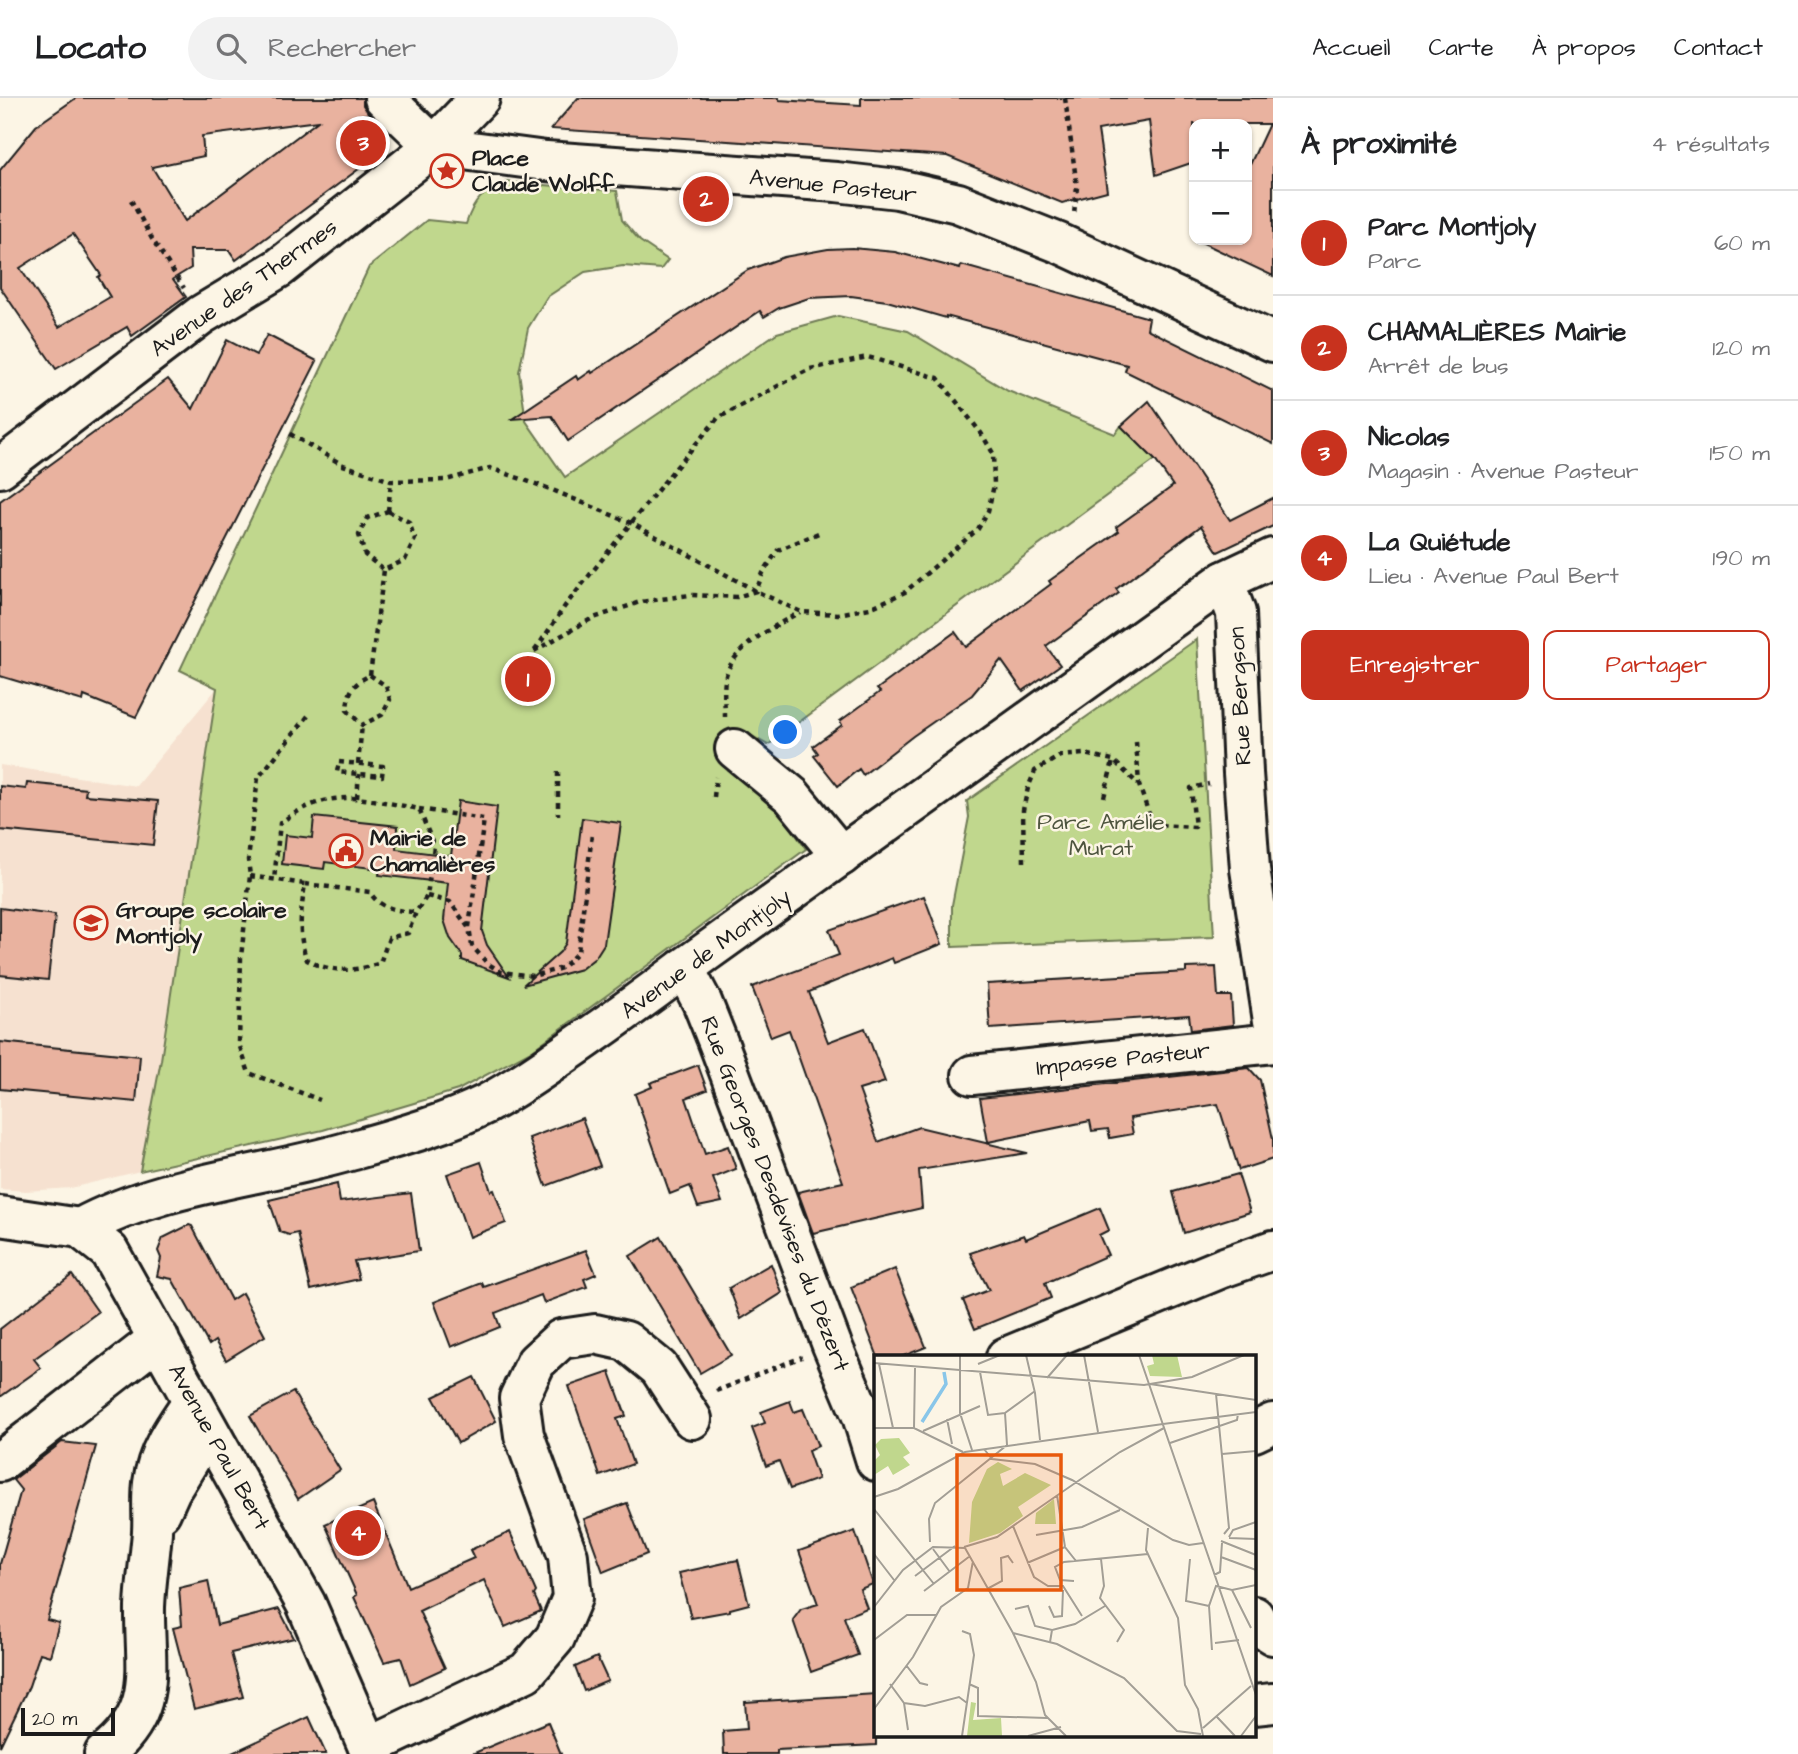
<!DOCTYPE html>
<html lang="fr">
<head>
<meta charset="utf-8">
<style>
  body { margin:0; font-family:"Architects Daughter",sans-serif; background:#f2f2f2; color:#202124 }
  .controls { position:absolute; right:21px; top:21px; display:grid; overflow:hidden; border-radius:14px; box-shadow:0 2px 5px #0004 }
  .controls button { width:63px; height:63px; display:grid; place-items:center; padding:0; border:0; border-bottom:2px solid #e0e0e0; background:#fff; color:#202124; font:35px sans-serif }
  .scale { position:absolute; left:21px; bottom:18px; width:94px; box-sizing:border-box; padding-left:7px; border:4px solid #1c1c1c; border-top:0; font-size:19px; line-height:24px; white-space:nowrap; color:#1c1c1c; -webkit-text-stroke:5px #fcf5e5; paint-order:stroke }
  .you { position:absolute; left:786px; top:635px; width:24px; height:24px; margin:-18px; border:5px solid #fff; border-radius:50%; background:#1a73e8; box-shadow:0 0 0 10px #1a73e833 }
  .badge { display:grid; place-items:center; width:46px; height:46px; border-radius:50%; background:#c8321e; color:#fff; font-size:23px; font-weight:700 }
  .pin { position:absolute; translate:-50% -50%; border:4px solid #fff; box-shadow:0 2px 7px #0006 }
  .list { margin:0; padding:0; list-style:none }
  h2 { display:flex; justify-content:space-between; align-items:center; height:91px; margin:0; padding:0 28px; font-size:30px }
  h2 small { font-size:23px; font-weight:400; color:#757577 }
  .list li { display:grid; grid-template-columns:46px 1fr auto; gap:21px; align-items:center; box-sizing:border-box; height:105px; padding:0 28px; border-top:2px solid #e0e0e0 }
  .list b { display:block; font-size:26px; white-space:nowrap }
  .list p { margin:0; font-size:23px; white-space:nowrap; color:#757577 }
  .list em { font-size:23px; font-style:normal; color:#757577 }
  .actions { display:flex; gap:14px; padding:21px 28px }
  .actions a { flex:1; padding:16px 0; border:2px solid #c8321e; border-radius:14px; text-align:center; font-size:24px; color:#c8321e }
  .actions .main { background:#c8321e; color:#fff }
  .icon { flex:none; width:38px; height:38px; fill:none; stroke:currentColor; stroke-width:2; stroke-linecap:round; stroke-linejoin:round }
  .map { position:relative; flex:none; width:1273px; height:1656px; overflow:hidden }
  header { display:flex; align-items:center; gap:42px; box-sizing:border-box; height:98px; padding:0 35px; background:#fff; border-bottom:2px solid #e0e0e0 }
  header strong { font-size:33px }
  nav { display:flex; gap:38px; margin-inline-start:auto; font-size:24px }
  .search { width:490px; height:63px; background:#f2f2f2; display:flex; align-items:center; gap:18px; box-sizing:border-box; padding:0 24px; border-radius:38px; color:#757577; font-size:26px }
  main { display:flex }
  aside { flex:1; background:#fff }
  .map>svg:first-child { display:block }
</style>
</head>
<body>
<header>
<strong>Locato</strong>
<div class="search"><svg class="icon" aria-label="search" viewBox="0 0 24 24"><circle cx="10" cy="10" r="6"/><path d="M15 15l6 6"/></svg>Rechercher</div>
<nav><a>Accueil</a><a>Carte</a><a>À propos</a><a>Contact</a></nav>
</header>
<main>
<div class="map">
<svg width="1273" height="1656" viewBox="0 0 1273 1656">
  <rect width="100%" height="100%" fill="#fcf5e5"/>
  <filter id="ink" filterUnits="userSpaceOnUse"><feTurbulence type="fractalNoise" baseFrequency=".0143" numOctaves="2"/><feDisplacementMap in="SourceGraphic" scale="14" xChannelSelector="R" yChannelSelector="G"/><feConvolveMatrix kernelMatrix="1 2 1 2 8 2 1 2 1" color-interpolation-filters="sRGB"/></filter>
  <g filter="url(#ink)">
    <polygon fill="#f6e1d0" points="217,590 161,962 140,1073 71,1090 26,1093 0,1091 0,667 136,688"/>
    <g fill="#c0d78d" stroke="#6e7a54" stroke-width="2">
      <path d="M507,84L617,93L622,122L640,143L668,162L661,171L623,168L585,174L547,199L528,230L519,274L526,323L565,379L777,235L838,218L908,233L1008,293L1115,336L1121,328L1155,362L768,647L743,633L727,668L771,701L806,751L531,953L458,992L323,1032L140,1073L161,962L217,590L180,572L369,169L427,122L466,126C474,101 483,94 507,84Z"/>
      <polygon points="1197,541 1214,839 952,849 952,807 969,719 967,703"/>
    </g>
    <g fill="#e9b29f" stroke="#1c1c1c" stroke-width="2" fill-rule="evenodd">
      <path d="M76,0H363V7L369,16L361,17L377,31L375,59L236,162L229,152H190L191,170L173,181L186,199L132,238L127,229L56,271L0,189V72L36,28ZM318,23L185,123L152,69L204,58L202,38ZM73,136L101,177L98,179L110,199L59,229L20,170Z"/>
      <polygon points="578,0 779,0 779,2 861,7 861,0 1273,0 1273,178 1197,142 1247,142 1247,73 1269,26 1194,26 1194,64 1156,77 1149,23 1098,32 1107,93 1062,105 947,58 551,31"/>
      <polygon points="852,150 895,154 960,171 961,167 1149,220 1147,231 1273,293 1273,346 1125,273 1127,267 946,218 946,220 887,203 851,198 809,200 779,210 764,219 760,213 568,343 552,318 512,321 576,278 578,282 591,273 592,275 748,172 784,159 828,151"/>
      <polygon points="267,237 317,263 136,619 84,598 83,603 0,578 0,403 168,281 193,311 227,242 256,257"/>
      <polygon points="1149,303 1230,422 1273,400 1273,428 1218,454 1201,428 1116,491 1119,495 1046,548 1060,567 1023,593 1001,562 972,597 913,638 863,677 859,671 838,688 814,658 818,655 813,648 842,627 840,623 880,594 877,591 955,534 966,549 1051,486 1049,483 1119,433 1116,429 1173,388 1155,362 1121,328"/>
      <polygon points="27,685 86,691 85,697 158,703 153,747 0,732 0,688 26,691"/>
      <polygon points="458,703 497,709 482,833 487,847 509,879 462,862 462,857 450,840 444,822 448,785 379,777 380,771 325,764 324,771 282,766 285,737 312,740 314,719 398,728 396,751 451,758"/>
      <polygon points="582,720 621,725 604,846 595,860 581,871 523,887 560,854 566,845"/>
      <polygon points="924,798 942,846 894,865 892,860 809,894 828,944 865,930 885,984 859,992 878,1044 919,1029 1027,1055 919,1072 922,1110 813,1135 798,1094 843,1084 789,932 771,939 752,889 839,857 829,832"/>
      <polygon points="0,810 55,817 48,882 0,877"/>
      <polygon points="1216,869 1218,898 1231,898 1233,927 1191,932 1189,917 990,931 987,886 1186,874 1186,870"/>
      <polygon points="0,944 140,958 136,1004 0,991"/>
      <polygon points="698,967 707,992 686,1000 705,1056 728,1048 736,1071 713,1080 722,1104 698,1109 690,1088 670,1096 635,996 652,989 650,985"/>
      <polygon points="1249,970 1260,982 1273,1041 1273,1061 1239,1072 1218,1006 1130,1020 1133,1036 1110,1040 1108,1031 1092,1033 1090,1023 988,1044 980,1000"/>
      <polygon points="582,1020 600,1068 546,1088 529,1040"/>
      <polygon points="481,1064 491,1093 494,1092 506,1125 469,1139 447,1076"/>
      <polygon points="1238,1076 1250,1114 1184,1135 1173,1094"/>
      <polygon points="337,1086 340,1104 411,1095 419,1153 354,1163 359,1181 311,1192 298,1135 289,1137 280,1134 269,1102"/>
      <polygon points="1100,1110 1109,1132 1099,1137 1108,1157 1045,1185 1051,1200 975,1231 963,1202 989,1192 970,1155 1024,1137 1026,1141"/>
      <polygon points="189,1127 192,1128 231,1202 242,1195 265,1238 226,1262 215,1243 209,1247 172,1181 157,1178 161,1160 158,1153 163,1140"/>
      <polygon points="661,1139 731,1257 700,1275 630,1158"/>
      <polygon points="586,1152 596,1176 584,1181 587,1189 544,1205 541,1197 495,1215 500,1229 451,1249 434,1204 482,1185 484,1189"/>
      <polygon points="771,1166 782,1195 741,1221 729,1190"/>
      <polygon points="895,1171 926,1249 901,1259 878,1259 851,1189"/>
      <polygon points="72,1177 98,1214 34,1261 41,1270 0,1299 0,1231 59,1185 60,1186"/>
      <polygon points="610,1274 626,1318 617,1321 633,1366 600,1378 569,1288"/>
      <polygon points="474,1279 496,1323 458,1345 433,1299"/>
      <polygon points="293,1294 340,1372 298,1401 250,1318"/>
      <polygon points="790,1303 794,1314 803,1311 818,1348 808,1353 818,1381 790,1391 779,1363 766,1368 752,1330 765,1325 761,1314"/>
      <polygon points="62,1344 96,1348 47,1522 59,1525 50,1558 40,1555 29,1588 0,1648 0,1466 21,1392 13,1382"/>
      <polygon points="373,1405 408,1489 474,1460 470,1452 510,1434 536,1494 534,1497 541,1513 505,1529 484,1482 419,1513 445,1570 410,1586 401,1560 384,1564 354,1499 357,1497 325,1426"/>
      <polygon points="627,1405 647,1456 603,1474 584,1421"/>
      <polygon points="855,1433 873,1486 860,1491 867,1510 844,1519 858,1557 811,1574 793,1522 801,1511 818,1506 799,1453"/>
      <polygon points="738,1462 749,1506 730,1511 730,1513 691,1520 679,1475"/>
      <polygon points="208,1483 217,1527 279,1511 294,1540 231,1555 243,1599 194,1611 173,1530 182,1528 179,1490"/>
      <polygon points="597,1559 608,1583 584,1593 575,1569"/>
      <polygon points="876,1596 876,1647 777,1652 777,1656 724,1656 723,1633 747,1631 745,1604"/>
      <polygon points="309,1619 326,1656 230,1656"/>
      <polygon points="548,1624 561,1656 472,1656"/>
    </g>
    <g fill="none" stroke-linecap="round" stroke-linejoin="round">
      <defs>
        <g id="minor">
          <polyline points="384,0 434,48 546,63 836,84 898,91 958,105 1059,145 1273,244"/>
          <polyline points="0,370 201,217 279,170 434,48 480,0"/>
          <polyline points="1224,483 1236,515 1243,675 1250,771 1273,923"/>
          <polyline points="735,651 792,698 841,758"/>
          <polyline points="684,870 702,904 718,944 832,1247 862,1318 876,1363"/>
          <polyline points="972,977 1273,945"/>
          <polyline points="0,1118 80,1130 109,1153 306,1506 371,1656"/>
          <path d="M80,1130C163,1085 261,1079 350,1053C396,1040 444,1027 486,1006C513,992 538,974 563,957C604,929 644,900 684,870L1224,483L1273,460"/>
          <polyline points="1006,1259 1222,1170 1273,1152"/>
          <polyline points="1254,1334 1273,1325"/>
          <polyline points="0,1364 159,1240"/>
          <polyline points="161,1414 171,1392 208,1332"/>
          <polyline points="1254,1518 1260,1529 1273,1537"/>
          <polyline points="1254,1607 1273,1605"/>
          <polyline points="368,1649 526,1574 555,1540 572,1500 568,1458 524,1337 519,1300 536,1264 561,1241 595,1236 626,1243 659,1270 692,1321"/>
          <path d="M104,1656C160,1612 144,1570 145,1509C146,1484 150,1459 152,1434C153,1418 151,1401 153,1385C157,1354 174,1330 192,1304"/>
        </g>
      </defs>
      <use href="#minor" stroke="#1c1c1c" stroke-width="44"/>
      <g stroke="#1c1c1c" stroke-width="4.5" stroke-dasharray="5 5" stroke-linecap="butt">
        <polyline points="1065,0 1077,89 1074,116"/>
        <polyline points="131,102 152,141 184,190"/>
        <polyline points="290,336 343,367 391,383 446,382 490,370 550,391 631,425 756,493 801,514 838,516 870,510 905,494 978,431 988,413 994,387 993,355 981,335 938,280 868,259 810,271 718,320 673,373 631,425 565,508 534,554"/>
        <polygon points="388,413 409,424 415,441 405,462 384,472 365,457 359,437 367,420"/>
        <polyline points="388,413 391,383"/>
        <polyline points="534,553 591,521 640,504 690,497 737,499 756,493 763,475 778,452 821,434"/>
        <path d="M370,577L386,588L390,602L382,617L362,627L347,612C348,593 353,586 370,577Z"/>
        <polyline points="370,577 384,472"/>
        <polyline points="308,618 258,680 248,762 250,778 241,859 239,946 249,975 320,1002"/>
        <path d="M725,619C725,602 721,581 731,566C743,544 779,526 800,514"/>
        <polyline points="1136,644 1139,686"/>
        <polygon points="339,664 383,668 382,678 337,674"/>
        <polyline points="358,666 362,627"/>
        <polyline points="558,674 558,717"/>
        <polyline points="714,699 716,679"/>
        <polyline points="1104,699 1113,663"/>
        <polyline points="357,700 359,676"/>
        <polyline points="419,711 484,721 469,829 472,848 487,865 501,874 533,878 562,870 578,854 592,736"/>
        <polyline points="1024,764 1023,712 1028,690 1035,673 1060,658 1084,656 1113,662 1139,687 1150,719 1157,727 1195,729 1191,690 1209,686"/>
        <path d="M250,778L305,786C301,813 297,836 307,862C331,875 355,874 380,865L389,840L408,835L416,814L427,798L434,748L419,711C362,700 331,688 280,725L274,782"/>
        <path d="M305,786L370,794C379,811 399,813 416,814"/>
        <polyline points="427,798 450,804 468,829"/>
        <polyline points="716,1293 802,1259"/>
      </g>
      <use href="#minor" stroke="#fcf5e5" stroke-width="38"/>
    </g>
  </g>
  <defs>
    <symbol id="sight-ring" viewBox="-11 -11 22 22"><circle r="9.5" fill="#fcf5e5" stroke="#c8321e" stroke-width="1.5"/><path d="M0-6L1.8-2.2L6-1.7L2.9 1.2L3.7 5.4L0 3.3L-3.7 5.4L-2.9 1.2L-6-1.7L-1.8-2.2Z" fill="#c8321e"/></symbol>
    <symbol id="civic-ring" viewBox="-11 -11 22 22"><circle r="9.5" fill="#fcf5e5" stroke="#c8321e" stroke-width="1.5"/><path d="M-.6-6.5H3V-4.5H.6V-3L4-1V1h2V6H-6V1h2V-1L-.6-3ZM-1.2 2.5V6h2.4V2.5Z" fill="#c8321e"/></symbol>
    <symbol id="school-ring" viewBox="-11 -11 22 22"><circle r="9.5" fill="#fcf5e5" stroke="#c8321e" stroke-width="1.5"/><path d="M0-5L7-2L0 1L-7-2ZM-4 1L0 2.5L4 1V4Q0 6-4 4Z" fill="#c8321e"/></symbol>
  </defs>
  <g fill-rule="evenodd">
    <use href="#sight-ring" x="428" y="54" width="38" height="38"/>
    <use href="#civic-ring" x="327" y="734" width="38" height="38"/>
    <use href="#school-ring" x="72" y="806" width="38" height="38"/>
  </g>
  <g text-anchor="middle" dominant-baseline="central" stroke-width="5" stroke-linejoin="round" paint-order="stroke">
    <g font-size="23" font-weight="bold" fill="#1c1c1c" stroke="#fcf5e5" text-anchor="start">
      <text x="472" y="60">Place<tspan x="472" dy="26">Claude Wolff</tspan></text>
      <text x="370" y="740">Mairie de<tspan x="370" dy="26">Chamalières</tspan></text>
      <text x="116" y="812">Groupe scolaire<tspan x="116" dy="26">Montjoly</tspan></text>
    </g>
    <g font-size="23" fill="#1c1c1c" stroke="#fcf5e5">
      <text transform="translate(833 88) rotate(6)">Avenue Pasteur</text>
      <text transform="translate(244 190) rotate(-35)">Avenue des Thermes</text>
      <text transform="translate(1240 598) rotate(-93)">Rue Bergson</text>
      <text transform="translate(706 856) rotate(-36)">Avenue de Montjoly</text>
      <text transform="translate(1123 961) rotate(-6)">Impasse Pasteur</text>
      <text transform="translate(775 1096) rotate(69)">Rue Georges Desdevises du Dézert</text>
      <text transform="translate(219 1349) rotate(61)">Avenue Paul Bert</text>
    </g>
    <g font-size="23" fill="#4d543e" stroke="#fcf5e5">
      <text x="1101" y="724">Parc Amélie<tspan x="1101" dy="26">Murat</tspan></text>
    </g>
  </g>
  <g transform="translate(874 1257)">
    <rect width="382" height="382" fill="#fcf5e5"/>
    <path d="M278,0H303L308,22L276,21L273,11L280,9ZM25,83L36,98L29,102L36,110L19,120L14,111L0,120V106L6,100L1,90L7,84ZM124,107L138,114L126,119L129,131L151,118L177,130L144,152L149,161L126,178L95,188L98,147L113,114ZM180,144L182,169H161L162,158ZM97,347L102,348L99,365L127,363L128,381H93Z" fill="#c0d78d"/>
    <path fill="none" stroke="#89c6e9" stroke-width="3.5" d="M48,67L72,29L70,17"/>
    <path fill="none" stroke="#a29e95" stroke-width="2" d="M86,0V58L98,95M152,0L161,38L166,85M210,0L224,77M265,0L382,340M0,8L270,30L318,22L370,0M5,9L19,73M104,9L126,0M106,17L114,60L131,58M173,23L193,0M276,29L382,45M342,39L355,173L350,179M73,64L78,89M289,69L382,57M0,73H40L89,97M40,73L41,13M49,76L106,51M296,88L363,65L364,59M110,94L118,104L161,109L198,125L299,185L315,190L329,188M348,99L382,96M183,140L191,192L202,206M0,142L24,134L91,97L289,69M0,154L60,229M139,171L160,222L174,231H189L208,261M274,173L272,195L304,263L311,330L324,354L329,381M162,180L208,172L246,155M355,182L359,175L382,167M355,183L382,184M347,186L382,200M56,187L55,164L61,148L133,90L131,58L161,36M90,192L123,182L246,97L290,73M59,194L76,217M0,199L20,225M347,202L382,215M227,204L230,231L226,243L250,275L243,287M316,204L312,246L335,251M153,208L191,192M340,220L346,217L348,188M41,221L81,191M200,226L186,225L181,212L190,207L274,199M113,234L128,226L127,203L134,201L139,208M358,235L377,273M50,236L96,201M175,251L180,262L188,261L189,235M0,252L29,215L59,192L91,193L139,278L162,327L171,360L192,381M141,254L154,251L161,271L178,275M139,278L183,289L250,323L303,376L327,379M0,285L33,260H62M176,287L178,275L201,269L231,251M341,288L365,285M338,295L335,251L342,231L358,235L382,230M32,310L46,328L54,330M16,329L30,348L51,351L85,342L93,348M95,329L104,333V361L173,363M30,348L34,375M0,354L39,302L67,252L94,233L99,206M343,362L361,381M329,373L377,331M88,381L100,300L96,279L88,276M154,381L187,372M367,381L382,361"/>
    <path fill="#e8590c" fill-opacity="0.15" stroke="#e8590c" stroke-width="3.5" d="M83,100H187V235H83Z"/>
    <rect width="382" height="382" fill="none" stroke="#1c1c1c" stroke-width="3.5"/>
  </g>
</svg>
<div class="controls">
<button>+</button>
<button>−</button>
</div>
<div class="scale">20 m</div>
<div class="you"></div>
<div class="pin badge" style="left:528px;top:581px">1</div>
<div class="pin badge" style="left:706px;top:101px">2</div>
<div class="pin badge" style="left:363px;top:45px">3</div>
<div class="pin badge" style="left:358px;top:1435px">4</div>
</div>
<aside>
<h2>À proximité<small>4 résultats</small></h2>
<ul class="list">
<li><span class="badge">1</span><div><b>Parc Montjoly</b><p>Parc</p></div><em>60 m</em></li>
<li><span class="badge">2</span><div><b>CHAMALIÈRES Mairie</b><p>Arrêt de bus</p></div><em>120 m</em></li>
<li><span class="badge">3</span><div><b>Nicolas</b><p>Magasin · Avenue Pasteur</p></div><em>150 m</em></li>
<li><span class="badge">4</span><div><b>La Quiétude</b><p>Lieu · Avenue Paul Bert</p></div><em>190 m</em></li>
</ul>
<div class="actions"><a class="main">Enregistrer</a><a>Partager</a></div>
</aside>
</main>
</body>
</html>
